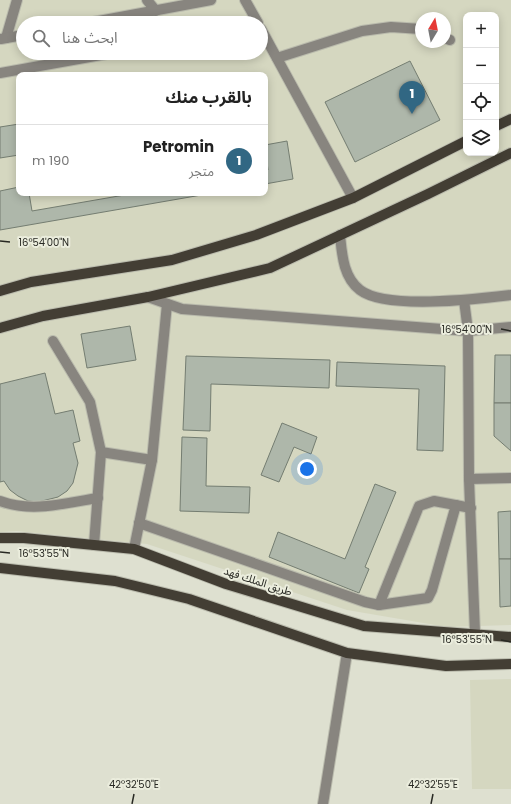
<!DOCTYPE html>
<html lang="ar">
<head>
<meta charset="utf-8">
<style>
  body { margin:0; font-family:Poppins,"Noto Sans Arabic",sans-serif; background:#f6f6f6; color:#222; direction:rtl }
  .controls { position:absolute; right:12px; top:12px; display:grid; overflow:hidden; border-radius:8px; box-shadow:0 2px 10px #0003 }
  .controls button { width:36px; height:36px; display:grid; place-items:center; padding:0; border:0; border-bottom:1px solid #e0e0e0; background:#fff; color:#222; font:20px sans-serif }
  .compass { position:absolute; left:415px; top:12px; width:36px; height:36px; border-radius:50%; background:#fff; box-shadow:0 2px 10px #0003; rotate:10deg }
  .you { position:absolute; left:307px; top:469px; width:14px; height:14px; margin:-10px; border:3px solid #fff; border-radius:50%; background:#1a73e8; box-shadow:0 0 0 6px #1a73e833 }
  .badge { display:grid; place-items:center; width:26px; height:26px; border-radius:50%; background:#316783; color:#fff; font-size:13px; font-weight:700 }
  .pin { position:absolute; translate:-50% -33px; filter:drop-shadow(0 1px 2px #0008) }
  .pin::after { content:''; position:absolute; top:21px; width:14px; height:12px; background:inherit; clip-path:polygon(0 0,100% 0,50% 100%) }
  .list { margin:0; padding:0; list-style:none }
  h2 { display:flex; justify-content:space-between; align-items:center; height:52px; margin:0; padding:0 16px; font-size:17px }
  h2 small { font-size:13px; font-weight:400; color:#767676 }
  .list li { display:grid; grid-template-columns:26px 1fr auto; gap:12px; align-items:center; box-sizing:border-box; height:72px; padding:0 16px; border-top:1px solid #e0e0e0 }
  .list b { display:block; font-size:15px; white-space:nowrap }
  .list p { margin:0; font-size:13px; white-space:nowrap; color:#767676 }
  .list em { font-size:13px; font-style:normal; color:#767676 }
  .icon { flex:none; width:22px; height:22px; fill:none; stroke:currentColor; stroke-width:2; stroke-linecap:round; stroke-linejoin:round }
  .map { position:relative; flex:none; width:511px; height:804px; overflow:hidden; direction:ltr }
  .search { position:absolute; background:#fff; box-shadow:0 2px 10px #0003; left:16px; top:16px; width:252px; height:44px; display:flex; align-items:center; gap:10px; box-sizing:border-box; padding:0 14px; border-radius:22px; color:#767676; font-size:15px }
  .panel { position:absolute; background:#fff; box-shadow:0 2px 10px #0003; left:16px; top:72px; width:252px; height:124px; border-radius:8px; direction:rtl }
  .map>svg:first-child { display:block }
</style>
</head>
<body>
<div class="map">
<svg width="511" height="804" viewBox="0 0 511 804">
  <rect width="100%" height="100%" fill="#dee0d0"/>
  <g fill="#d5d7c0" fill-rule="evenodd">
    <path d="M0,0H511V625L447,627L347,610L147,544L17,531L0,532ZM466,15H496V153H466ZM421,18H445V42H421ZM23,23H261V53H23ZM19,75H265V193H19Z"/>
    <polygon points="511,679 511,789 472,789 470,680"/>
  </g>
  <g fill="#aeb7aa" stroke="#747d71">
    <polygon points="410,61 440,120 355,162 325,102"/>
    <polygon points="19,124 19,155 0,158 0,127"/>
    <polygon points="287,141 293,179 265,184 265,171 268,170 265,145"/>
    <polygon points="19,187 19,193 29,193 32,211 136,193 213,193 0,230 0,191"/>
    <polygon points="130,326 136,360 87,368 81,334"/>
    <polygon points="495,355 511,355 511,403 494,403"/>
    <polygon points="186,356 330,360 329,388 211,384 210,431 183,430"/>
    <polygon points="337,362 445,366 443,451 417,450 419,389 336,386"/>
    <polygon points="45,373 55,414 73,410 80,441 73,443 78,463 73,483 67,491 58,497 38,502 28,501 18,496 10,490 4,481 0,482 0,384"/>
    <polygon points="494,403 511,403 511,451 494,436"/>
    <polygon points="282,423 317,437 311,454 294,447 279,482 261,475"/>
    <polygon points="182,437 207,438 206,486 250,487 249,513 180,511"/>
    <polygon points="375,484 396,492 365,567 369,569 359,593 269,557 278,532 345,559"/>
    <polygon points="511,511 511,559 499,559 498,512"/>
    <polygon points="499,559 511,559 511,606 500,607"/>
  </g>
  <g fill="none" stroke-linecap="round" stroke-linejoin="round">
    <defs>
      <g id="minor">
        <polyline points="147,0 156,11"/>
        <polyline points="245,0 258,23"/>
        <polyline points="88,23 211,0"/>
        <polyline points="261,29 353,198"/>
        <polyline points="6,38 17,0"/>
        <polyline points="445,38 450,40"/>
        <polyline points="1,39 23,35"/>
        <polyline points="277,58 362,31 391,27 421,29"/>
        <polyline points="0,73 112,53"/>
        <path d="M340,235C342,254 343,277 360,290C386,310 478,299 511,295"/>
        <polyline points="148,297 182,309 468,331 511,327"/>
        <polyline points="464,300 468,331 469,479 475,633"/>
        <polyline points="53,341 90,402 101,452 94,545"/>
        <polyline points="101,452 152,460"/>
        <polyline points="469,479 511,478"/>
        <path d="M0,501C32,513 65,503 98,498"/>
        <polyline points="139,523 365,602 379,605 428,598 432,590 456,505"/>
        <polyline points="134,549 152,460 167,304"/>
        <polyline points="379,605 419,506 434,501 471,508"/>
        <polyline points="323,804 347,653"/>
      </g>
      <g id="major">
        <polyline points="496,126 511,119"/>
        <polyline points="0,291 31,282 172,260 256,235 353,198 466,141"/>
        <polyline points="0,328 43,316 148,297 270,268 428,194 511,153"/>
        <polyline points="0,538 24,538 134,549 226,584 364,626 511,637"/>
        <polyline points="0,568 115,581 189,599 347,653 446,666 511,664"/>
      </g>
    </defs>
    <use href="#minor" stroke="#babbad" stroke-width="12"/>
    <use href="#major" stroke="#babbad" stroke-width="12"/>
    <use href="#minor" stroke="#88857f" stroke-width="10"/>
    <use href="#major" stroke="#433e34" stroke-width="10"/>
  </g>
  <path fill="none" stroke="#282923" stroke-width="1.5" d="M0,241L10,242M501,329L511,331M0,552L10,553M501,640L511,642M132,804L134,794M431,804L433,794"/>
  <g text-anchor="middle" dominant-baseline="central" stroke-width="4" stroke-linejoin="round" paint-order="stroke">
    <g font-size="11" fill="#282923" stroke="#ebeddd">
      <text transform="translate(258 581) rotate(18)">طريق الملك فهد</text>
    </g>
  </g>
  <g font-size="10" text-anchor="middle" fill="#282923" stroke="#ebeddd" stroke-width="4" stroke-linejoin="round" paint-order="stroke">
    <text x="44" y="246">16°54'00"N</text>
    <text x="467" y="333">16°54'00"N</text>
    <text x="44" y="557">16°53'55"N</text>
    <text x="467" y="643">16°53'55"N</text>
    <text x="134" y="788">42°32'50"E</text>
    <text x="433" y="788">42°32'55"E</text>
  </g>
</svg>
<div class="controls">
<button>+</button>
<button>−</button>
<button><svg class="icon" aria-label="locate" viewBox="0 0 24 24"><circle cx="12" cy="12" r="6"/><path d="M12 2v4M12 18v4M2 12h4M18 12h4"/></svg></button>
<button><svg class="icon" aria-label="layers" viewBox="0 0 24 24"><path d="M12 4l9 5-9 5-9-5zM3 14l9 5 9-5"/></svg></button>
</div>
<svg class="compass" viewBox="-18 -18 36 36"><path d="M0-13l5 13h-10z" fill="#e53935"/><path d="M0 13l5-13h-10z" fill="#767676"/></svg>
<div class="you"></div>
<div class="pin badge" style="left:412px;top:114px">1</div>
<div class="search"><svg class="icon" aria-label="search" viewBox="0 0 24 24"><circle cx="10" cy="10" r="6"/><path d="M15 15l6 6"/></svg>ابحث هنا</div>
<section class="panel">
<h2>بالقرب منك<small></small></h2>
<ul class="list">
<li><span class="badge">1</span><div><b>Petromin</b><p>متجر</p></div><em>190 m</em></li>
</ul>
</section>
</div>
</body>
</html>
